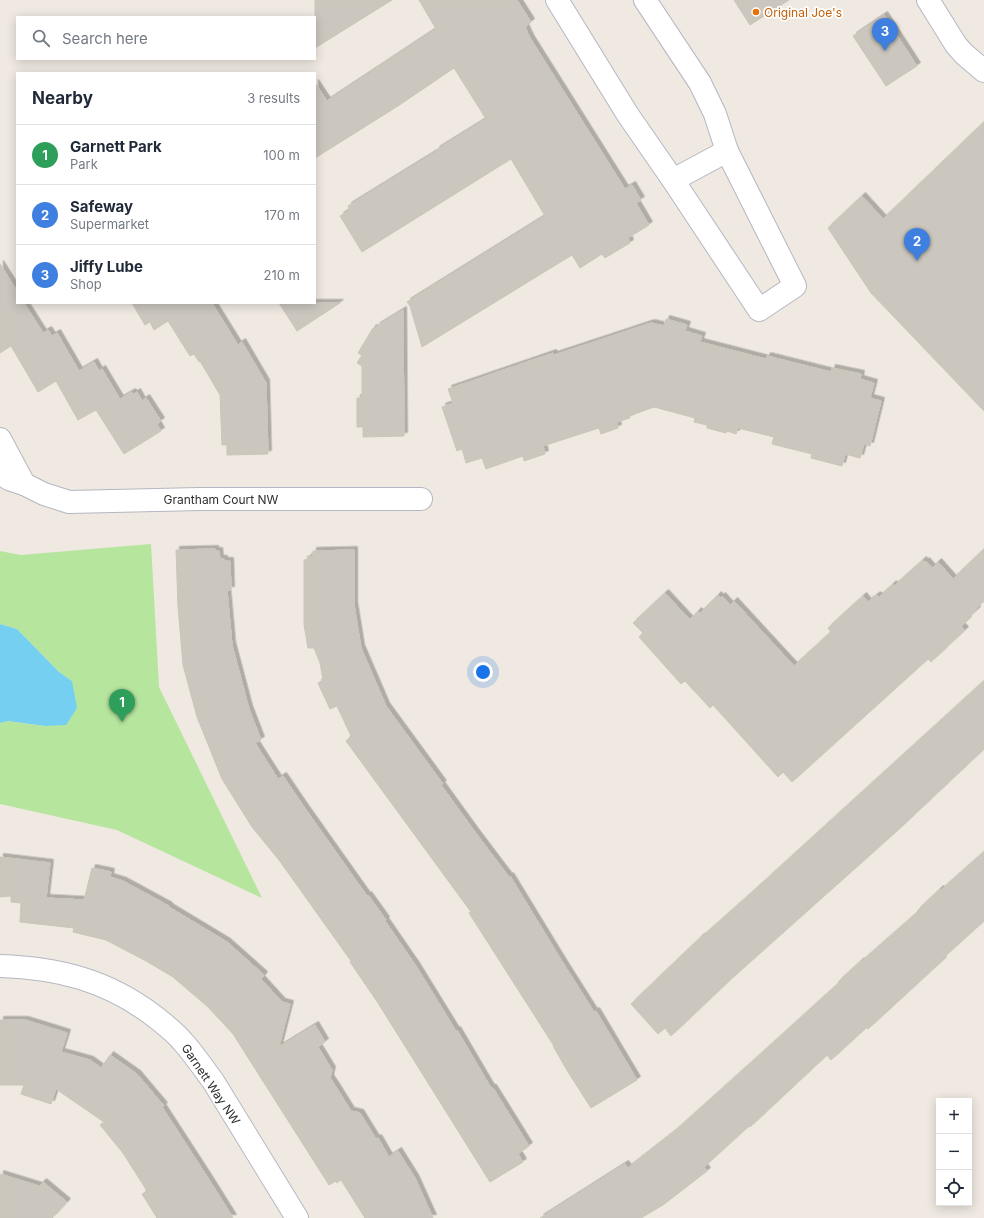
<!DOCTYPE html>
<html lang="en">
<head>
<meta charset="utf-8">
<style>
  body { margin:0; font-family:Inter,sans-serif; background:#f2f2f3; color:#1f2937 }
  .controls { position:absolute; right:12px; bottom:12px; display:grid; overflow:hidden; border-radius:0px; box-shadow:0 2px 10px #0003 }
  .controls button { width:36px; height:36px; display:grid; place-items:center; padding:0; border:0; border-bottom:1px solid #e0e1e3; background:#fff; color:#1f2937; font:20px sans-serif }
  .you { position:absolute; left:483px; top:672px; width:14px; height:14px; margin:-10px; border:3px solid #fff; border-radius:50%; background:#1a73e8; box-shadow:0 0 0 6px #1a73e833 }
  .badge { display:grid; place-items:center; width:26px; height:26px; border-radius:50%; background:#ea580c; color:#fff; font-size:13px; font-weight:700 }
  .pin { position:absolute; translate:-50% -33px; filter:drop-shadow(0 1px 2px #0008) }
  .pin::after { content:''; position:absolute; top:21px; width:14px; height:12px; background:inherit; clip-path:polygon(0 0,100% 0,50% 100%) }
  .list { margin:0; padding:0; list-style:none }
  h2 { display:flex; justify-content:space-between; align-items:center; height:52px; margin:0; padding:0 16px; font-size:17px }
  h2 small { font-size:13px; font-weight:400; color:#747a83 }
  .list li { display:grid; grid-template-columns:26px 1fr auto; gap:12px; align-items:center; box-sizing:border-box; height:60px; padding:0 16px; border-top:1px solid #e0e1e3 }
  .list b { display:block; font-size:15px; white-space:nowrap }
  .list p { margin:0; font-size:13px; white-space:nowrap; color:#747a83 }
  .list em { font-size:13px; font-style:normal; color:#747a83 }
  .icon { flex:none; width:22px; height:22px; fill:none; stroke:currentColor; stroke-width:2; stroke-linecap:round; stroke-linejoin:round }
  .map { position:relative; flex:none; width:984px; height:1218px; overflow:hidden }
  .search { position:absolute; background:#fff; box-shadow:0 2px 10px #0003; left:16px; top:16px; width:300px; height:44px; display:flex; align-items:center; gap:10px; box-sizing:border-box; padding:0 14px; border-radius:0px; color:#747a83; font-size:15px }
  .panel { position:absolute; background:#fff; box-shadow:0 2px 10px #0003; left:16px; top:72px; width:300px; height:232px; border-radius:0px }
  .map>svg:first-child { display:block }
</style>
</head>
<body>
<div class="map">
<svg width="984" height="1218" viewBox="0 0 984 1218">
  <defs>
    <filter id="shadow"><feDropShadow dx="3.5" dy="-3.5" stdDeviation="0" flood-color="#0004"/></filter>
  </defs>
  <rect width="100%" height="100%" fill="#efe9e1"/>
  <polygon fill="#b6e59e" points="151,544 159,687 262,898 117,830 0,804 0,723 8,721 45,726 72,681 59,672 17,629 0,624 0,551 21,555"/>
  <polygon fill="#75cff0" points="0,624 17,629 59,672 72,681 77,708 66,725 45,726 8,721 0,723"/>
  <g fill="#cbc7bf" stroke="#cbc5ba" filter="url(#shadow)">
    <polygon points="315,0 392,0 315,48"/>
    <polygon points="419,0 517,0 531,22 525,27 530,38 625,189 632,185 641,200 636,203 649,225 628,238 630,243 605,258 602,254 580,268 572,255 422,347 410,306 407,302 545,216 511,159 362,252 340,216 350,210 348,206 437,151 436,150 486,119 454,68 398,106 315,158 315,83 327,101 436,29"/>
    <polygon points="734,0 789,0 750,25"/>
    <polygon points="884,15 917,66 886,86 853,36"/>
    <polygon points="984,122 984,411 871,293 828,228 862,196 883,219"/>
    <polygon points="0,264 17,291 17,303 24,303 43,333 48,330 52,336 57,333 79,371 94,362 99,371 102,369 120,399 132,392 134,394 137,392 142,401 146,398 161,421 157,424 161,431 124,454 96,410 78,420 56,381 38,392 11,346 0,353"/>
    <polygon points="132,303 212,303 238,345 242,342 266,383 268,454 227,455 227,445 222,445 220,395 200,361 199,362 194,354 190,356 168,321 154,330 150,322 145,325"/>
    <polygon points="279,303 340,303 297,331"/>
    <polygon points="403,310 404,436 363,437 363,427 357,427 357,398 362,398 362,366 357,363 362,355 358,353 373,328 375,329 377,326"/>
    <polygon points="666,319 687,325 685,331 702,336 700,342 766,359 767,356 831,372 832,368 861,374 860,379 874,383 870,398 881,401 870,446 864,444 860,458 845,454 842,466 811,458 812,454 772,444 774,437 738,428 736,434 727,431 726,433 707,428 707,425 694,422 695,418 654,407 629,416 630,418 617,422 618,428 601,434 599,428 543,446 545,454 524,461 523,456 486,469 482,458 466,463 462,449 457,451 442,407 453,403 448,389 553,353 554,355 651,323 664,326"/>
    <polygon points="215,549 215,551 219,551 220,559 224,559 224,561 230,561 231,590 227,590 232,645 249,709 261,740 255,743 278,779 283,776 304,807 367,896 368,895 386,920 385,921 416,966 456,1031 457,1030 491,1088 493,1088 529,1146 518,1154 523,1162 490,1182 378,1003 350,962 351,961 279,860 252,827 222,779 197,717 183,665 178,607 176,550"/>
    <polygon points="984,549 984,601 976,608 977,610 967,619 968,620 961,626 965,630 931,662 928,659 792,782 783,772 778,777 713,705 710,708 685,681 681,684 639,637 643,633 633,623 665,593 690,620 698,611 700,613 718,595 720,598 722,596 730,605 734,601 794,666 831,632 828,628 863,596 868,602 877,595 879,597 893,584 894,586 923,560 925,563 926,561 932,568 938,562 953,579"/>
    <polygon points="354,550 354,605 361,648 386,706 443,784 441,785 475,832 509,877 510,876 563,963 594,1012 596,1011 637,1080 591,1108 568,1072 553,1046 554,1046 469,913 471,912 346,741 351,736 337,706 330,709 318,683 323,680 320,663 314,648 308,648 304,625 304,560 308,559 308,557 313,557 313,551"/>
    <polygon points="984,681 984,749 898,830 730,980 671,1036 665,1028 658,1034 631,1004 701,937 702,937 747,897"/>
    <polygon points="984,852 984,921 942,959 943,960 868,1029 867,1027 831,1060 827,1055 750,1127 749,1126 704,1167 707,1171 663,1205 641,1218 540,1218 625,1164 628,1168 674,1132 763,1052 839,983 838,982 861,961 861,962 918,912 917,911 940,889 941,890"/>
    <polygon points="0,857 50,863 46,898 84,900 92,868 111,872 110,877 123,881 169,906 169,907 227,942 264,975 261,979 282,1002 290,1004 279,1047 315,1025 325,1042 318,1047 332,1070 330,1078 336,1087 351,1111 360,1113 376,1139 378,1138 389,1157 398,1151 415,1178 433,1218 365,1218 341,1180 337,1183 336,1181 329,1185 233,1034 208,1007 173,977 146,961 106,940 73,932 74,928 20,922 21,903 11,902 11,896 0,897"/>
    <polygon points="0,1020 25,1020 67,1033 61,1052 90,1060 101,1068 110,1055 137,1074 164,1106 162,1107 208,1178 233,1218 157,1218 142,1194 147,1191 123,1153 100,1125 104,1122 56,1089 51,1104 21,1094 24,1085 0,1085"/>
    <polygon points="0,1174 39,1186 43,1182 67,1202 52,1218 0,1218"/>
  </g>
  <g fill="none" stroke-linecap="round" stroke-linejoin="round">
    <defs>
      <g id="minor">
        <polyline points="557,0 628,115 673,180 727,151 715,114 700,83 645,0"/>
        <polyline points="928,0 956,45 964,54 984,71"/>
        <polyline points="673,180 759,310 795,286 727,151"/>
        <polyline points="0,439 24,484"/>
        <polyline points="0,473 9,479 24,484 44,494 69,502 200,499 421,499"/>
        <path d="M0,966C58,968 107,980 154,1016C164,1024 175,1032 183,1042C194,1054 203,1068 213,1081L297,1218"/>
      </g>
    </defs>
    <use href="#minor" stroke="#b4b7c1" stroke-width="24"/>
    <use href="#minor" stroke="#fff" stroke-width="22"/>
  </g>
  <circle fill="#e8710a" stroke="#fff" stroke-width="1.5" cx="756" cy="12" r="4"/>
  <g text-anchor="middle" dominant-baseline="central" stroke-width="3.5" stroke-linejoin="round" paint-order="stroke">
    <g font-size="12" fill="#c56008" stroke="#fff" text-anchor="start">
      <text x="764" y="12">Original Joe's</text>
    </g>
    <g font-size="12" fill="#2e2e2e" stroke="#fff">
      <text x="221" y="499">Grantham Court NW</text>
      <text transform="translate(211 1084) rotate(56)">Garnett Way NW</text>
    </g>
  </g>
</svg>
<div class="controls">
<button>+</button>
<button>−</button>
<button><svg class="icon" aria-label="locate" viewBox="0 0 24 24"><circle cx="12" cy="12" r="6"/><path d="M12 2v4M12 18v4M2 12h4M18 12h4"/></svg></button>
</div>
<div class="you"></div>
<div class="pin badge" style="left:122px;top:722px;background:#2e9e5b">1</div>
<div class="pin badge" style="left:917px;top:261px;background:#3f7fe0">2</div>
<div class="pin badge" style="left:885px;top:51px;background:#3f7fe0">3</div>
<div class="search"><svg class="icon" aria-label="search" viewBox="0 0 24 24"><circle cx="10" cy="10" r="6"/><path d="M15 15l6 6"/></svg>Search here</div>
<section class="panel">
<h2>Nearby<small>3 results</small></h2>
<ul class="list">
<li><span class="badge" style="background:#2e9e5b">1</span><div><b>Garnett Park</b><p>Park</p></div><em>100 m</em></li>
<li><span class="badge" style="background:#3f7fe0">2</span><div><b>Safeway</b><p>Supermarket</p></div><em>170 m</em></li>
<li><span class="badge" style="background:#3f7fe0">3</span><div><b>Jiffy Lube</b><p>Shop</p></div><em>210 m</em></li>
</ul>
</section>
</div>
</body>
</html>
